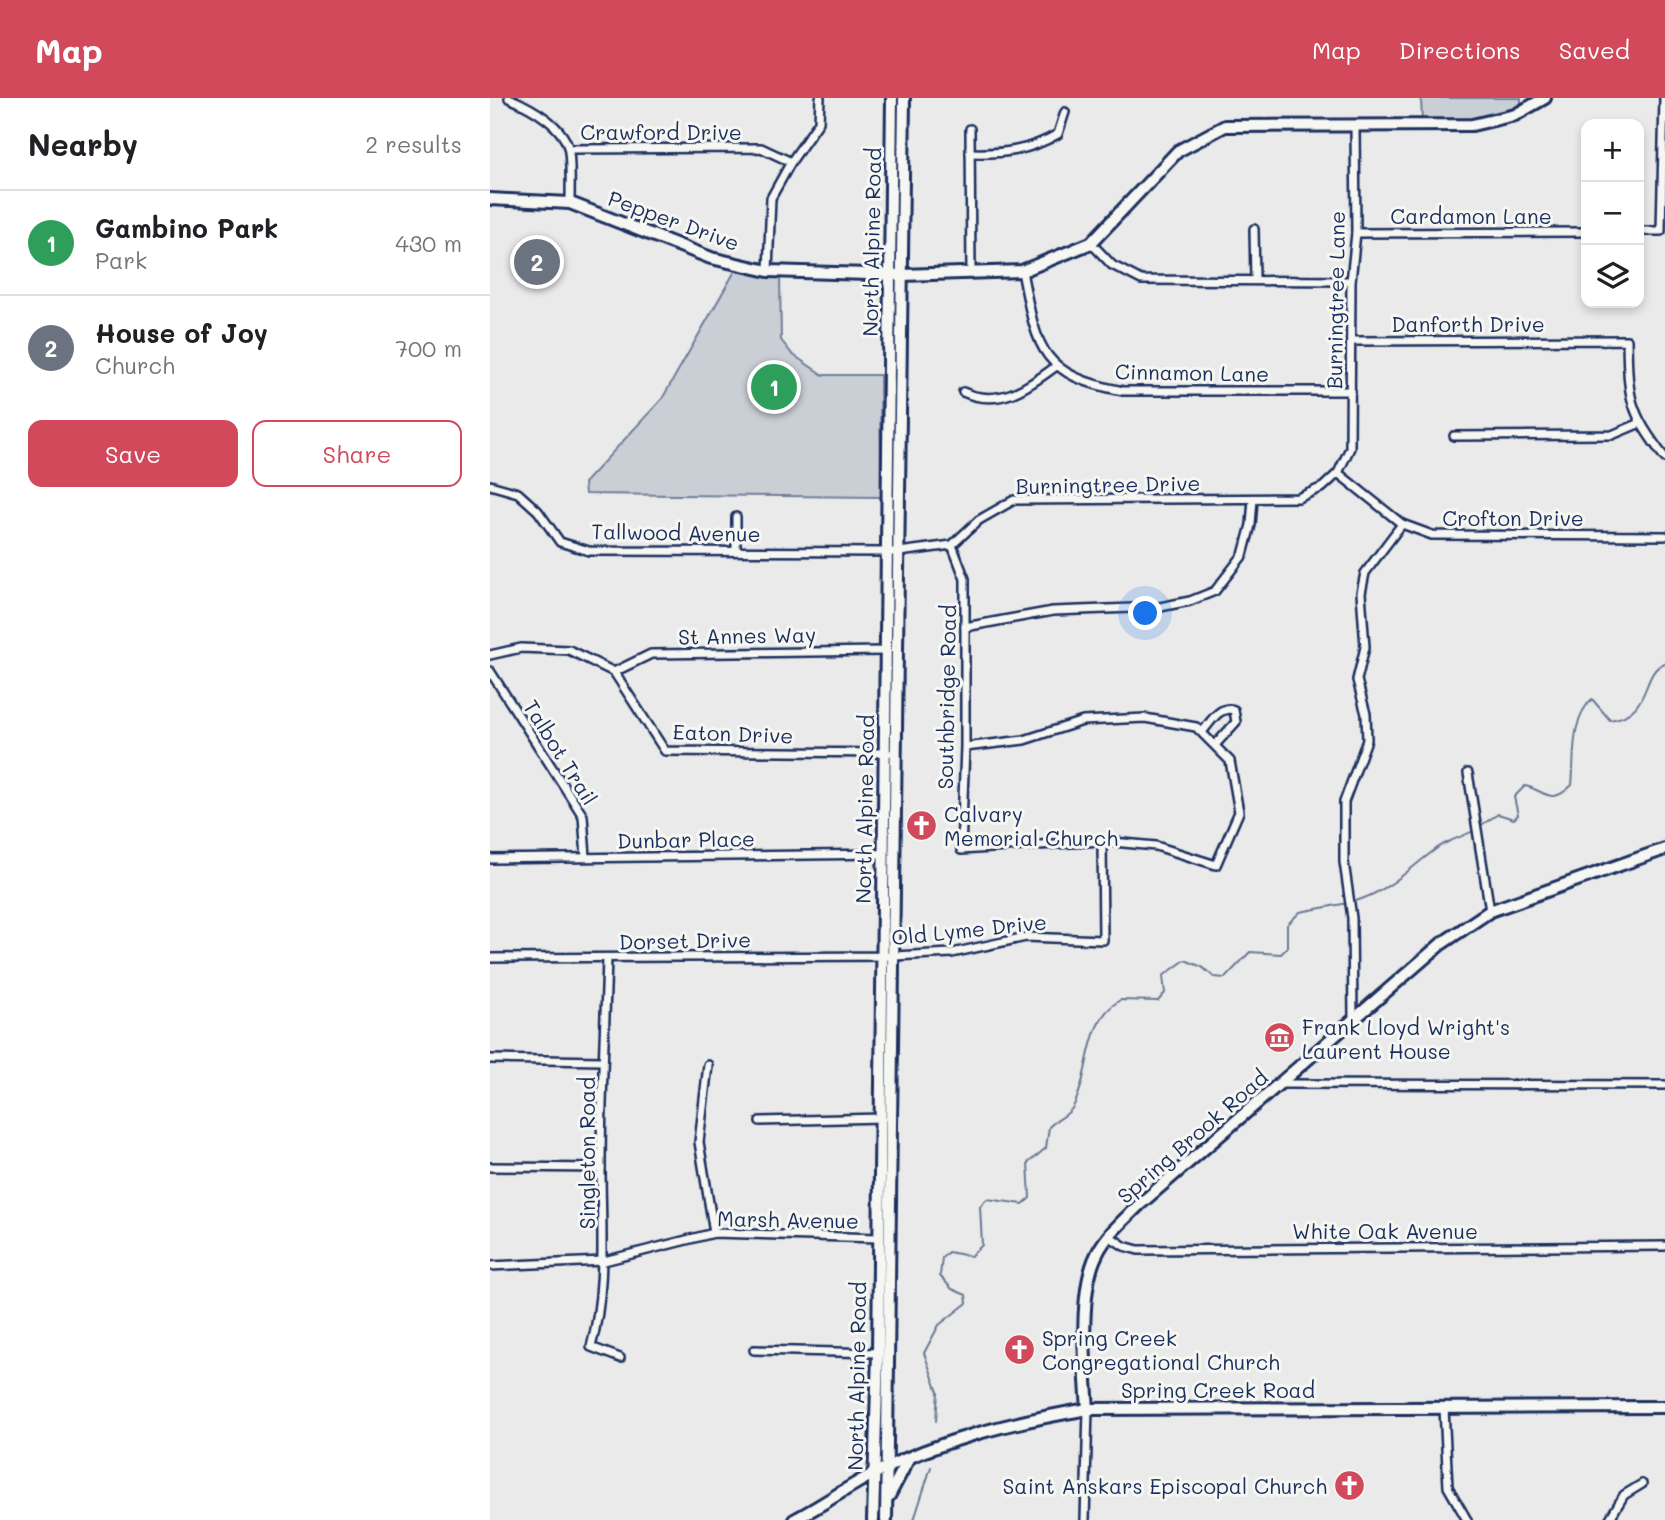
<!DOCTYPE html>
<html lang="en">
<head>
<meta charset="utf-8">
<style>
  body { margin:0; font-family:Mali,sans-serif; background:#f2f2f2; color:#202124 }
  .controls { position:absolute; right:21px; top:21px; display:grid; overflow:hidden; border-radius:14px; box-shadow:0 4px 10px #0003 }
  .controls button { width:63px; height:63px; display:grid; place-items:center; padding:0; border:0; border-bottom:2px solid #e0e0e0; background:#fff; color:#202124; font:35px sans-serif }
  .you { position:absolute; left:656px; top:516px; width:24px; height:24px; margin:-18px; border:5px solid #fff; border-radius:50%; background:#1a73e8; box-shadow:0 0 0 10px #1a73e833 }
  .badge { display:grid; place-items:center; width:46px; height:46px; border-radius:50%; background:#d1495b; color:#fff; font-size:23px; font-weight:700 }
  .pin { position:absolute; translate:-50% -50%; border:4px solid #fff; box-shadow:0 2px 7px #0006 }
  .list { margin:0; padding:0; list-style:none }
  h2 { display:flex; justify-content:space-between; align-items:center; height:91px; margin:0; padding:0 28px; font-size:30px }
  h2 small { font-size:23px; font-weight:400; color:#757577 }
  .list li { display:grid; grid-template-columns:46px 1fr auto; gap:21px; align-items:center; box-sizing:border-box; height:105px; padding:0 28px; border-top:2px solid #e0e0e0 }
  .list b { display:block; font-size:26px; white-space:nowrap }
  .list p { margin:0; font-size:23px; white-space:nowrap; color:#757577 }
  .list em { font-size:23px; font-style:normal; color:#757577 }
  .actions { display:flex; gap:14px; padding:21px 28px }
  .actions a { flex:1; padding:16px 0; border:2px solid #d1495b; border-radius:14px; text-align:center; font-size:24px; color:#d1495b }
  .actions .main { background:#d1495b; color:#fff }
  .icon { flex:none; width:38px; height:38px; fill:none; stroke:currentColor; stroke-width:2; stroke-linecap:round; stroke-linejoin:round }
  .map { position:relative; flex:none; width:1175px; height:1422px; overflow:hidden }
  header { display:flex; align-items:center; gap:42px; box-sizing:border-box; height:98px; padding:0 35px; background:#d1495b; color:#fff }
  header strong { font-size:33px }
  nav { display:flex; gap:38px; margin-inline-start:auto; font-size:24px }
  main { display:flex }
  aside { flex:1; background:#fff }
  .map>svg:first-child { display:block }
</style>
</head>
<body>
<header>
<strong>Map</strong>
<nav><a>Map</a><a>Directions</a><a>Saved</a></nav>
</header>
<main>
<aside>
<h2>Nearby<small>2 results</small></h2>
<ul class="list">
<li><span class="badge" style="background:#2e9e5b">1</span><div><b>Gambino Park</b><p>Park</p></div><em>430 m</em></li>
<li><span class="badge" style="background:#6b7280">2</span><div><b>House of Joy</b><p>Church</p></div><em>700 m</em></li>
</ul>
<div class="actions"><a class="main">Save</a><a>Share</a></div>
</aside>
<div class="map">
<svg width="1175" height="1422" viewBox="0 0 1175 1422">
  <rect width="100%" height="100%" fill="#e9eae9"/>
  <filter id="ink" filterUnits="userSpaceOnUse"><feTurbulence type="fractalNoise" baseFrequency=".0143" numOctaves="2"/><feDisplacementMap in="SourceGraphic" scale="14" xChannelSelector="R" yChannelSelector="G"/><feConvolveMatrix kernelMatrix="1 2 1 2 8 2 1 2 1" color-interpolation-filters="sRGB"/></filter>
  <g filter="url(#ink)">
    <g fill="#caced5" stroke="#727e9a" stroke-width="2">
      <polygon points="931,0 1031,0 1031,10 985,22 932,23"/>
      <polygon points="249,166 266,176 290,179 291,242 302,256 333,277 390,277 391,399 95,396 94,385 172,301"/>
    </g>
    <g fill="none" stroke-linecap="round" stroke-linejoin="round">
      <g stroke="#6c7995" stroke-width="2">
        <path d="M990,728L1008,716L1024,721L1028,717L1024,699L1035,688C1055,692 1060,709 1082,687C1085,658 1080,622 1102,601L1120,622C1163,616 1150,574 1175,565"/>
        <path d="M863,804C901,792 916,773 946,751C958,742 973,739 985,732"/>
        <path d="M446,1323L448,1294L434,1255L449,1227L477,1205L476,1197L462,1191L450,1178L452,1160L458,1154L481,1158L492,1147L490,1108L497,1101L533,1106L540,1100L538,1065L556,1050L559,1029C566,1021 577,1019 583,1009C602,973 593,925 630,902L668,903L675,895L673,878L695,862L712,869L724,879L735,880L760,854L791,856L797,850V827L810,814L858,805"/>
        <polyline points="424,1422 441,1369"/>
      </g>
      <defs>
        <g id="street">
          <path d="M19,0C40,9 76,28 79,54C81,70 80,88 80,105"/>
          <polyline points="480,31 481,175"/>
          <polyline points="79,51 271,50 301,64"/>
          <path d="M480,55C514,56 538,53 568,36L575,14"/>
          <polyline points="764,131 765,181"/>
          <polyline points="1149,133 1171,133 1174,0"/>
          <polyline points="866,135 1096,134"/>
          <polyline points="601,145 622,167 651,182 861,183"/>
          <polyline points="278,173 281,100 301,64 329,24 330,0"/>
          <path d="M532,173C547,250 549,277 633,293H861"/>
          <path d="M862,243L1137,242C1138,301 1139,313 1175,360"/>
          <path d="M473,294C509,310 537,290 565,269"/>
          <polyline points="964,338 1122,337 1148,326"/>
          <polyline points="848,375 912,426 942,437 1175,438"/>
          <polyline points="0,387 28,395 48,413 70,444 99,453 409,454 462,447 489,422 524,402 808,400 833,389 848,375 860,350 861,183 866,135 865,28"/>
          <polyline points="246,419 246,452"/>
          <polyline points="462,447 475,481 475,649 471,752 612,743 666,748 726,767 749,714 740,663 706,629 655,620 593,623 534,642 475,649"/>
          <polyline points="475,529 563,513 670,509 700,503 725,493 753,457 761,427 763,401"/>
          <polyline points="0,557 31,550 79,552 124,574 175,653 398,655"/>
          <polyline points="0,573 93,718 96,759"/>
          <polyline points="124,574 161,556 395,553"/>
          <path d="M712,634C721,624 729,607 744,612L746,624L726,646"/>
          <polyline points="978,675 1000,813"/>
          <polyline points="0,761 392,756"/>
          <polyline points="0,860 404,858 462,855 536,839 613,842 612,743"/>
          <path d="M117,860C115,929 111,999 111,1069C111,1131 117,1189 101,1249L130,1260"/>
          <polyline points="863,922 862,820 854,764 854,704 877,642 876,616 867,582 875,549 871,495 875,475 912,426"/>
          <polyline points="0,961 113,963"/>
          <polyline points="218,967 209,1044 224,1135"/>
          <polyline points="791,986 1175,987"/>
          <polyline points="270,1023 392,1020"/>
          <polyline points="0,1069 111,1070"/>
          <polyline points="619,1138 634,1148 648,1152 1175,1148"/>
          <polyline points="0,1168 114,1163 224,1135 388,1140"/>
          <polyline points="264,1252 388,1255"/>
          <polyline points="954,1310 958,1389 977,1422"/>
          <polyline points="595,1422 598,1311"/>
          <polyline points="1119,1422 1134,1397 1152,1386"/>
        </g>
        <g id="secondary">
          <polyline points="0,101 80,105 221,160 278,173 412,177 532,173 601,145 688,53 735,28 982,27 1025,17 1055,0"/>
          <path d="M598,1311C595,1269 588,1193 607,1156C616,1137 634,1122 649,1107L951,846L1000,813L1175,751"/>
          <polyline points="399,1398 419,1360"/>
          <path d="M304,1422C331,1408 356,1390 383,1376C452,1341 522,1324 598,1311L1175,1309"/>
          <polyline points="383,1422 388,1255 402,0"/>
          <polyline points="396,1422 414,0"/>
        </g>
      </defs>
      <use href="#street" stroke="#1b2f5e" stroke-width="12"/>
      <use href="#secondary" stroke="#1b2f5e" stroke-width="16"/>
      <use href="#street" stroke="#f6f6f2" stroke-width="7"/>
      <use href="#secondary" stroke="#f6f6f2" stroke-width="10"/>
    </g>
  </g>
  <defs>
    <symbol id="church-disc" viewBox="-11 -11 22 22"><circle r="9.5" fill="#d1495b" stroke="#f6f6f2"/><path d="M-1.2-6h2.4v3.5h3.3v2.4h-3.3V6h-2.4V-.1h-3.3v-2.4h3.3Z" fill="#fff"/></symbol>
    <symbol id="museum-disc" viewBox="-11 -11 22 22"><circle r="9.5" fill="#d1495b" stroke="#f6f6f2"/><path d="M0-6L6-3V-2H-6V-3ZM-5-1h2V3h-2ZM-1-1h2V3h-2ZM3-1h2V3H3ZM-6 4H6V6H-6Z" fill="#fff"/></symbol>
  </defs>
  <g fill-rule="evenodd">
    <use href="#church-disc" x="414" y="710" width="35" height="35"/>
    <use href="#museum-disc" x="772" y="922" width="35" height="35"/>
    <use href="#church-disc" x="512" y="1234" width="35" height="35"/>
    <use href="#church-disc" x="842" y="1370" width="35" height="35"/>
  </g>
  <g text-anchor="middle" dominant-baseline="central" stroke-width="6" stroke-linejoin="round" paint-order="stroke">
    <g font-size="21" fill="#1b2f5e" stroke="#f6f6f2">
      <text x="171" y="33">Crawford Drive</text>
      <text x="981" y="117">Cardamon Lane</text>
      <text transform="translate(184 122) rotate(20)">Pepper Drive</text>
      <text transform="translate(381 144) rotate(-89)">North Alpine Road</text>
      <text transform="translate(845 202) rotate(-89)">Burningtree Lane</text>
      <text x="978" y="225">Danforth Drive</text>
      <text transform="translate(702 274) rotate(1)">Cinnamon Lane</text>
      <text transform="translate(618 386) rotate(-1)">Burningtree Drive</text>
      <text x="1023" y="419">Crofton Drive</text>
      <text transform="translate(186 434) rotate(1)">Tallwood Avenue</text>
      <text transform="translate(257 537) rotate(-1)">St Annes Way</text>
      <text transform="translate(456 599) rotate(-89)">Southbridge Road</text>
      <text transform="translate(243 635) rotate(2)">Eaton Drive</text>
      <text transform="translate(71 654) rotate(58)">Talbot Trail</text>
      <text transform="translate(374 711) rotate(-89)">North Alpine Road</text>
      <text transform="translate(196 741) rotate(-1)">Dunbar Place</text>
      <text transform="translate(479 831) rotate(-6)">Old Lyme Drive</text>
      <text transform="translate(195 842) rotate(-1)">Dorset Drive</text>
      <text transform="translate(702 1038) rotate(-41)">Spring Brook Road</text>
      <text transform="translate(96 1055) rotate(-90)">Singleton Road</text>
      <text transform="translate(298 1121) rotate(1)">Marsh Avenue</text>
      <text x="895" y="1132">White Oak Avenue</text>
      <text transform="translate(366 1278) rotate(-89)">North Alpine Road</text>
      <text x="728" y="1291">Spring Creek Road</text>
    </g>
    <g font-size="21" fill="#1b2f5e" stroke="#f6f6f2" text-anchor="start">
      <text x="454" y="715">Calvary<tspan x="454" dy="24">Memorial Church</tspan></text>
      <text x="812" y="928">Frank Lloyd Wright's<tspan x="812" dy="24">Laurent House</tspan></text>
      <text x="552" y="1239">Spring Creek<tspan x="552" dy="24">Congregational Church</tspan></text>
      <text x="837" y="1387" text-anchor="end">Saint Anskars Episcopal Church</text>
    </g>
  </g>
</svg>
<div class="controls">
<button>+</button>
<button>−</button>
<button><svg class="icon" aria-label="layers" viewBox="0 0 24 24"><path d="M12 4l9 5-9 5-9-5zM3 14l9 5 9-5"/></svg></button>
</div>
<div class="you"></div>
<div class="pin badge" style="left:284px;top:289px;background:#2e9e5b">1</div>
<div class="pin badge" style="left:47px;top:164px;background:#6b7280">2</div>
</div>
</main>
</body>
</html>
